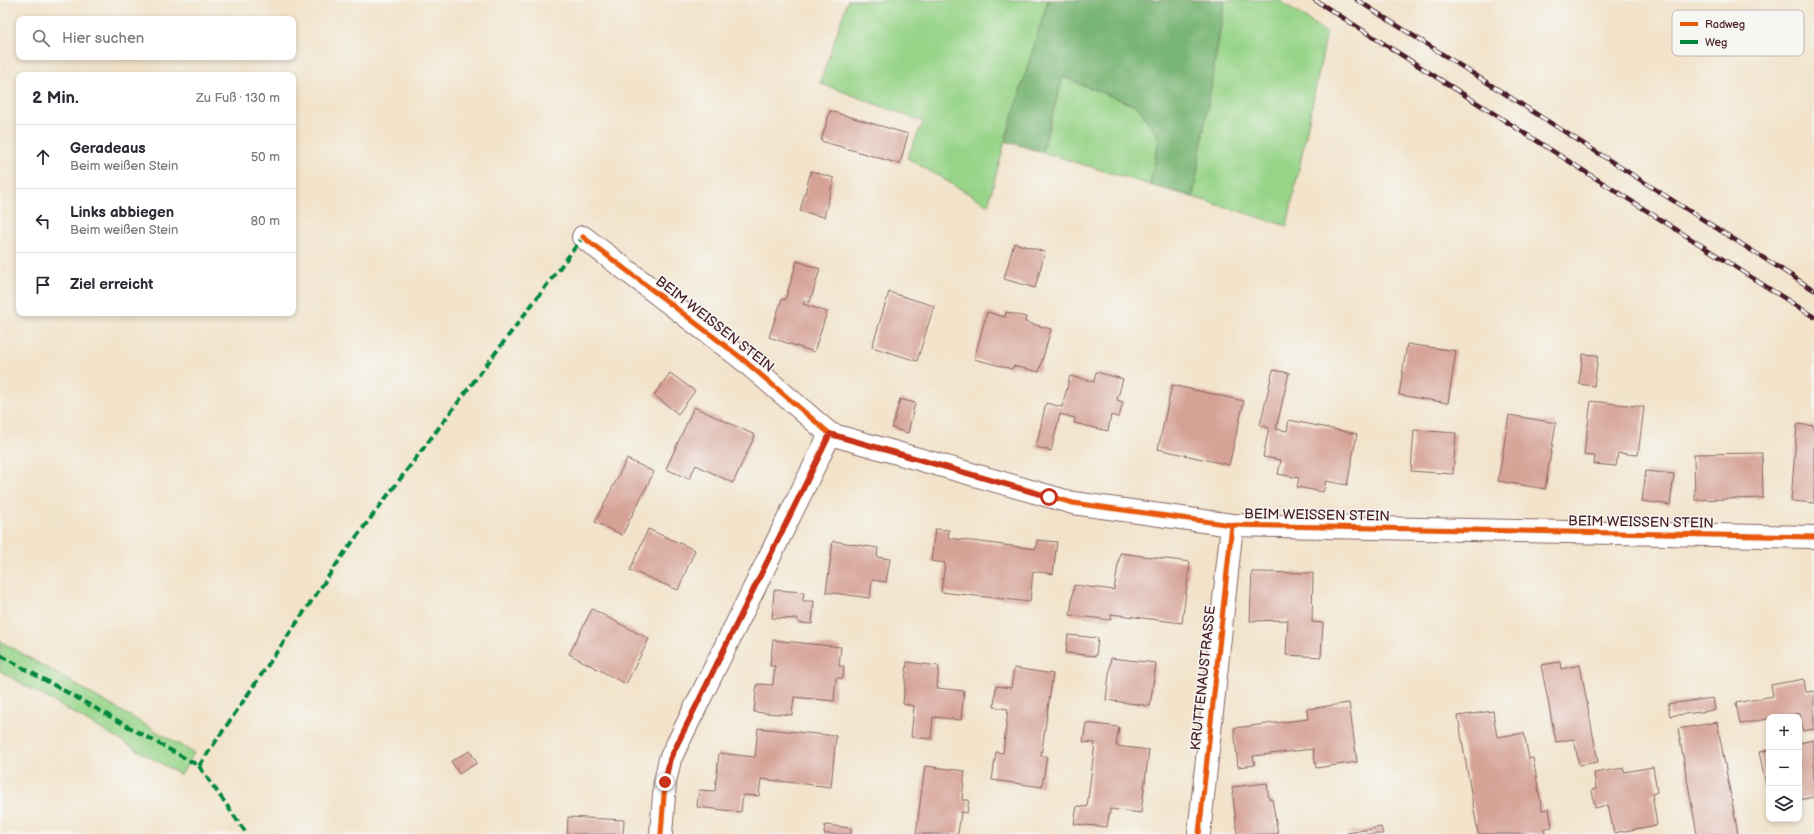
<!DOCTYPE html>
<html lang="de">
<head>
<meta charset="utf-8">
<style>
  body { margin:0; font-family:"Balsamiq Sans",sans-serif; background:#f7f7f7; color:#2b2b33 }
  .controls { position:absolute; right:12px; bottom:12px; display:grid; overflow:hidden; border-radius:8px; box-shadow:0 2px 6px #0003 }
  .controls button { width:36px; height:36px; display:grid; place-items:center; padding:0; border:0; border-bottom:1px solid #e1e1e2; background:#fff; color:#2b2b33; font:20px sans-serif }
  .stop { position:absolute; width:12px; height:12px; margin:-9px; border:3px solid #c8321e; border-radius:50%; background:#fff }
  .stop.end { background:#c8321e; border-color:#fff; box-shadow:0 1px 4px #0008 }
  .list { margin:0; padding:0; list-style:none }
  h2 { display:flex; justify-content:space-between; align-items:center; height:52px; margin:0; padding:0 16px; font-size:17px }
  h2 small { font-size:13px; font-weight:400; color:#7c7c81 }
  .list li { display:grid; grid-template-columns:26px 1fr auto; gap:12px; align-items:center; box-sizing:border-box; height:64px; padding:0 16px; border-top:1px solid #e1e1e2 }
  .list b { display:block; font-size:15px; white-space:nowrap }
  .list p { margin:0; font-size:13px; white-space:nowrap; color:#7c7c81 }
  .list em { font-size:13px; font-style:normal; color:#7c7c81 }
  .icon { flex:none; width:22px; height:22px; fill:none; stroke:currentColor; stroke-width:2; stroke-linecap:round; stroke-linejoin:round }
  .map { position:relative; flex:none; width:1814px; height:834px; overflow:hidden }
  .search { position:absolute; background:#fff; box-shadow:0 2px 6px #0003; left:16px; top:16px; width:280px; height:44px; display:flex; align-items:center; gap:10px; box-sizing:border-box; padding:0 14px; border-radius:8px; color:#7c7c81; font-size:15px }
  .panel { position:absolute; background:#fff; box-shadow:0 2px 6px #0003; left:16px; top:72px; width:280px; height:244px; border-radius:8px }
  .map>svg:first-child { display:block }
</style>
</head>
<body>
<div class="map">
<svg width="1814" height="834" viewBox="0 0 1814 834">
  <rect width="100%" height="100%" fill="#f6f6f2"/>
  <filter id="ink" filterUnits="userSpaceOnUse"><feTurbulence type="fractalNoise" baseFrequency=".025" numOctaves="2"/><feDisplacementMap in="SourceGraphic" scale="8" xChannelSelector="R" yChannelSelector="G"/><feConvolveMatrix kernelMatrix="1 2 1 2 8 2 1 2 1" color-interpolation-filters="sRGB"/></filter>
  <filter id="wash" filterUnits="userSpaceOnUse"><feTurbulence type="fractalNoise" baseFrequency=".012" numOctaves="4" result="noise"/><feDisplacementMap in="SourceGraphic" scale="16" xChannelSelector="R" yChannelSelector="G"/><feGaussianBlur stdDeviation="0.9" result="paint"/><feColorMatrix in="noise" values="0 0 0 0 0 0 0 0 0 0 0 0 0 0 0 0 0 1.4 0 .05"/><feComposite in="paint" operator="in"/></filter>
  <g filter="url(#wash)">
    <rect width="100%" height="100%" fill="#f2e3ca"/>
    <g fill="#97d488" stroke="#707a5a">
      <polygon points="848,0 1048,0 1005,141 988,205 907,158 923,122 820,83"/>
      <polygon points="1225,0 1279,0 1327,33 1287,226 1193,197"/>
      <polygon points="1063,77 1138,107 1159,138 1150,185 1042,152"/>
      <polygon points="0,641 194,753 181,775 0,671"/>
    </g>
    <polygon fill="#79b674" stroke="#626a50" points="1048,0 1225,0 1193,197 1150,185 1159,138 1138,107 1063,77 1042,152 1005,141"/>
    <g id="blocks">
      <g fill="#d6a295">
        <polygon points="830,111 908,134 900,164 821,141"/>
        <polygon points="811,171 834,178 824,217 800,211"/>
        <polygon points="1014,243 1045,252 1035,288 1004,279"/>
        <polygon points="797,261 820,269 810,302 805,300 803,304 827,312 814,352 769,337 782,299 785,300"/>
        <polygon points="889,292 934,306 917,361 872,347"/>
        <polygon points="987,312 1005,317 1006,312 1026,317 1025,322 1051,329 1039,372 1013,366 1012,369 974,359"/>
        <polygon points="1407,344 1456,351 1448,403 1399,395"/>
        <polygon points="1583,354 1598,355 1594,386 1579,384"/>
        <polygon points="1273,370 1289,373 1276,429 1287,431 1289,420 1357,434 1347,485 1326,481 1323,492 1297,487 1299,478 1278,474 1281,460 1263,457 1269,428 1260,425"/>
        <polygon points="1096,372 1123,379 1117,400 1123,402 1119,417 1111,415 1108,431 1074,423 1075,418 1060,414 1051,451 1036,447 1046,403 1062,407 1070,376 1094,382"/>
        <polygon points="670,373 695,391 678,414 654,395"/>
        <polygon points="1172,385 1244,401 1229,465 1158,449"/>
        <polygon points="900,399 915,403 908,433 892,428"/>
        <polygon points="1591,401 1644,407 1638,455 1618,453 1616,466 1594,464 1595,456 1584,455"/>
        <polygon points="694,407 755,435 733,483 696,465 689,479 666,469"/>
        <polygon points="1509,415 1556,423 1545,489 1498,481"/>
        <polygon points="1797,424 1814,426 1814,503 1791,501"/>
        <polygon points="1414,430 1456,433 1453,474 1411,471"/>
        <polygon points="1762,453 1763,498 1695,500 1694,454"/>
        <polygon points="627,459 654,472 622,535 595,522"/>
        <polygon points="1646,471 1674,474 1670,505 1642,501"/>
        <polygon points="648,529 695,550 678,590 630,570"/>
        <polygon points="935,529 949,530 948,538 1036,549 1037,540 1057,542 1053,574 1033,571 1030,602 941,592 945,563 931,561"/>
        <polygon points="833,541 878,548 877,557 890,559 886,582 872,580 870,598 826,592"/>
        <polygon points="1120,553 1190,562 1182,623 1111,614 1111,620 1070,615 1074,585 1114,590"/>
        <polygon points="1252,572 1313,573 1312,622 1323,623 1321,657 1286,655 1288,620 1250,621"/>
        <polygon points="774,590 804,592 803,601 814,601 812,624 798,623 798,619 772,618"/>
        <polygon points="592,609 649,639 626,684 569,654"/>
        <polygon points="1068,635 1098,638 1096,656 1066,653"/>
        <polygon points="773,640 841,647 839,666 844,666 843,678 836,678 834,701 794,697 792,715 754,712 757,684 773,685 775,666 770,666"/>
        <polygon points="1111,658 1156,663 1150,706 1106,700"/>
        <polygon points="907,662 939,666 937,688 964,691 961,720 933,717 931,739 911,737 914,706 903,704"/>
        <polygon points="1560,662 1561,669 1580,665 1598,762 1579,765 1574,739 1556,742 1541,665"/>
        <polygon points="1014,668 1053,674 1041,756 1047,756 1042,787 992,780 996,752 1003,753 1008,709 994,707 996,686 1011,688"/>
        <polygon points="1804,679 1806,692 1814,691 1814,729 1803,731 1800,713 1740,724 1736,703 1773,696 1771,685"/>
        <polygon points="1713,698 1715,710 1670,716 1668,704"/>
        <polygon points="1349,703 1357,762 1316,768 1313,749 1253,756 1255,765 1238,767 1234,728 1308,719 1307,709"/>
        <polygon points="1493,711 1497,737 1524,733 1529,759 1533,758 1542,810 1549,809 1552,827 1544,828 1545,834 1478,834 1458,716"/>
        <polygon points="1717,722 1738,834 1697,834 1678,729"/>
        <polygon points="1086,723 1119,727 1116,746 1149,750 1141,813 1110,809 1107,827 1074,824 1077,806 1087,807 1095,743 1083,742"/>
        <polygon points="758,728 836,736 831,787 761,779 759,796 743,795 741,812 697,807 699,790 715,791 719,753 755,757"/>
        <polygon points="1814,740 1814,797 1799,800 1799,743"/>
        <polygon points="1769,750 1769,793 1768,794 1759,752"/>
        <polygon points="470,751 477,763 459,774 451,761"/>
        <polygon points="925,766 965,771 962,800 969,800 967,813 961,812 958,834 916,834"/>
        <polygon points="1653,767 1657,792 1652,794 1657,825 1614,833 1608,805 1595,808 1592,790 1596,789 1594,773 1624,768 1624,772"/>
        <polygon points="1267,783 1269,799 1272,799 1278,834 1237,834 1232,787"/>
        <polygon points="568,817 624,820 623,834 567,834"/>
        <polygon points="825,825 851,828 851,834 824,834"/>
        <polygon points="1381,827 1383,834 1347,834 1347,833"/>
      </g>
    </g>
  </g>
  <g filter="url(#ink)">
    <use href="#blocks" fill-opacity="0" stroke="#856463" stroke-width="1"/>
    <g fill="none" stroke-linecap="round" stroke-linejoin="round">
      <defs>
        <g id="minor">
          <polyline points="583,237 740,357 830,434 1073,503 1232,525 1814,537"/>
          <polyline points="661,834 665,782 670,759 830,434"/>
          <polyline points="1199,834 1232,525"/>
        </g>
      </defs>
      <use href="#minor" stroke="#856463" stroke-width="24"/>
      <use href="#minor" stroke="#fff" stroke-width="22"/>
      <defs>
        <g id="rail">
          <polyline points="1315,0 1814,317"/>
          <polyline points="1357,0 1814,290"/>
        </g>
      </defs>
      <use href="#rail" stroke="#4a1f2b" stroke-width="4.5"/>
      <use href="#rail" stroke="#f6f6f2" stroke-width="3" stroke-dasharray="9" stroke-linecap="butt"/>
      <g stroke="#00873e" stroke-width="4" stroke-dasharray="8 4" stroke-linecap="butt">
        <polyline points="0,655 199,766 345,552 583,237"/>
        <polyline points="199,766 247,834"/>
      </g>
      <defs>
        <g id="cycleway">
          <polyline points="583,237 740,357 830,434 1073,503 1232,525 1814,537"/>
          <polyline points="661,834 665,782 670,759 830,434"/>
          <polyline points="1199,834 1232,525"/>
        </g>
      </defs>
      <use href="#cycleway" stroke="#f6f6f2" stroke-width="8"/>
      <use href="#cycleway" stroke="#e8590c" stroke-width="5"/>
    </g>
  </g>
  <g fill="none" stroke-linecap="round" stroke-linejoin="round" filter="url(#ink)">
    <polyline stroke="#c8321e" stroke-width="5" points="665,782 670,759 830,434 1049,497"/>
  </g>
  <g text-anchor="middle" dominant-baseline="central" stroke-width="3" stroke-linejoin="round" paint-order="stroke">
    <g font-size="14" fill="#4a1f2b" stroke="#f6f6f2">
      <text transform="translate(715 324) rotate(38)">BEIM WEISSEN STEIN</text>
      <text transform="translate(1317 515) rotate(1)">BEIM WEISSEN STEIN</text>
      <text transform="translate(1641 522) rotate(1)">BEIM WEISSEN STEIN</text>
      <text transform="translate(1203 678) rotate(-84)">KRUTTENAUSTRASSE</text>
    </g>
  </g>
  <rect x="1672" y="10" width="132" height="46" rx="6" fill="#f6f6f2" stroke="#c2b6b6" stroke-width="1"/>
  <rect x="1680" y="22" width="18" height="4" fill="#e8590c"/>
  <rect x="1680" y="40" width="18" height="4" fill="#00873e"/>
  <g font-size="11" fill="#4a1f2b">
    <text x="1705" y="28">Radweg</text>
    <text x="1705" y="46">Weg</text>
  </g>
</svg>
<div class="controls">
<button>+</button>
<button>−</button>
<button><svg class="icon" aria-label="layers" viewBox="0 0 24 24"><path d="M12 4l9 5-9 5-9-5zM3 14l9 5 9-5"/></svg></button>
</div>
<div class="stop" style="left:1049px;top:497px"></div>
<div class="stop end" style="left:665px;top:782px"></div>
<div class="search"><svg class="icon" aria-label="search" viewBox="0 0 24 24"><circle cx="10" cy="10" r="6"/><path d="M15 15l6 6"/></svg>Hier suchen</div>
<section class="panel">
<h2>2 Min.<small>Zu Fuß · 130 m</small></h2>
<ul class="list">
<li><svg class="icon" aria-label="ahead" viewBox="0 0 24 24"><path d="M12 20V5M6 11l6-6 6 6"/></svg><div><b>Geradeaus</b><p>Beim weißen Stein</p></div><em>50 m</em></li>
<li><svg class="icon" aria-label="left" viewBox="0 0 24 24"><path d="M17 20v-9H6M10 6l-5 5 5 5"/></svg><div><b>Links abbiegen</b><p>Beim weißen Stein</p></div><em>80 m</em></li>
<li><svg class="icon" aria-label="arrive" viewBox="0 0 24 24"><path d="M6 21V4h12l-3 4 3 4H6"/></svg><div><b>Ziel erreicht</b></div></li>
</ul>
</section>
</div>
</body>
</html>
